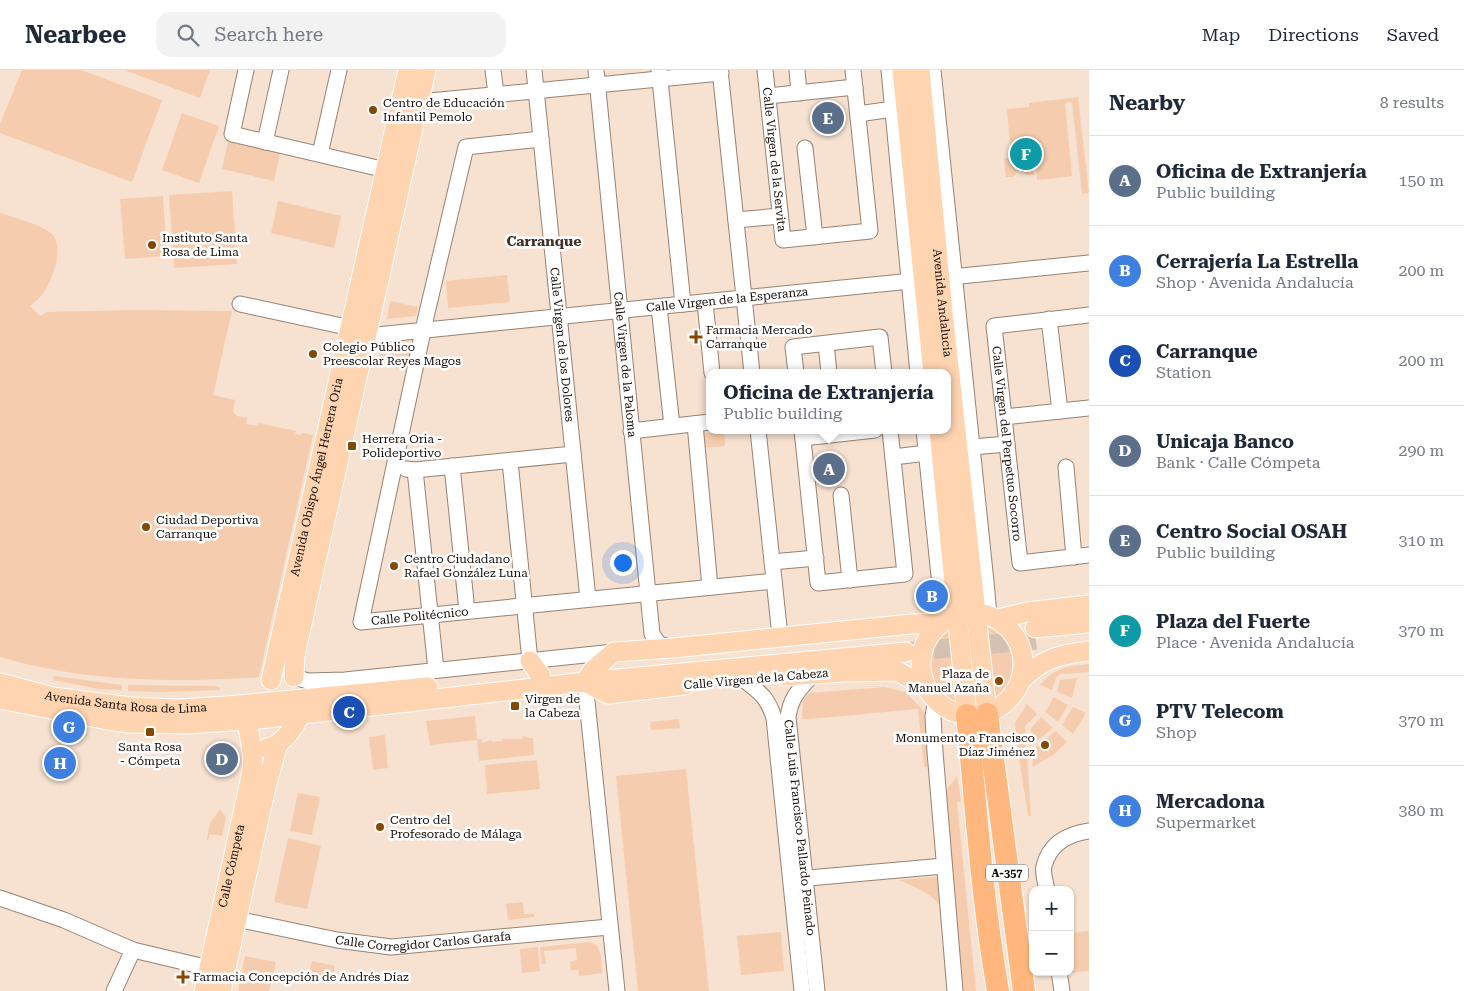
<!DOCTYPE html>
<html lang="en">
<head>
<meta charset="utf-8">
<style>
  body { margin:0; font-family:"Roboto Serif",serif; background:#f2f2f3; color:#1f2937 }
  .controls { position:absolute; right:15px; bottom:15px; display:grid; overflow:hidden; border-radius:10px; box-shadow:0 1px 4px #0004 }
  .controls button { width:45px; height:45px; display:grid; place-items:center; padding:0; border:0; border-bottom:1px solid #e0e1e3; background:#fff; color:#1f2937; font:25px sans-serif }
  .you { position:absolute; left:622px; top:492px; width:18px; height:18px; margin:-12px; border:4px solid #fff; border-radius:50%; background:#1a73e8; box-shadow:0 0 0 8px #1a73e833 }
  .badge { display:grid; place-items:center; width:32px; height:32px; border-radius:50%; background:#844802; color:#fff; font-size:16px; font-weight:700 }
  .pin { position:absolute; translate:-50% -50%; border:2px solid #fff; box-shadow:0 1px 5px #0006 }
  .popup { position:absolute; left:706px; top:299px; width:245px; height:65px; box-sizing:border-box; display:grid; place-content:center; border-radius:10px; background:#fff; filter:drop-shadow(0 1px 4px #0005); font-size:16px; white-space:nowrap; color:#747a83 }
  .popup b { font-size:19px; color:#1f2937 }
  .popup::after { content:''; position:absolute; left:50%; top:100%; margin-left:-10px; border:10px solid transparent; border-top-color:#fff }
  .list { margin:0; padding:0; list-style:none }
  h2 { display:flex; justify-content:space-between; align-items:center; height:65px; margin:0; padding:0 20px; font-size:21px }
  h2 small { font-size:16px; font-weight:400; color:#747a83 }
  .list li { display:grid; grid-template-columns:32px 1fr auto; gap:15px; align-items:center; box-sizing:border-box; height:90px; padding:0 20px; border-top:1px solid #e0e1e3 }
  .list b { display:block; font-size:19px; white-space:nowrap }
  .list p { margin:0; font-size:16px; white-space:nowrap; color:#747a83 }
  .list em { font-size:16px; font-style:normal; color:#747a83 }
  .icon { flex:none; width:28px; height:28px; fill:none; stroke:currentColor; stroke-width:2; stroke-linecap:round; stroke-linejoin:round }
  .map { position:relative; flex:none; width:1089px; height:921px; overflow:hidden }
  header { display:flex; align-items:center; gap:30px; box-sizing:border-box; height:70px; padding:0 25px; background:#fff; border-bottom:1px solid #e0e1e3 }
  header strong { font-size:24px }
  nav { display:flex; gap:28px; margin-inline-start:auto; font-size:18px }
  .search { width:350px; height:45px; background:#f2f2f3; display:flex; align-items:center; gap:12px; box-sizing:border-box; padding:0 18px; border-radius:15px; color:#747a83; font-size:19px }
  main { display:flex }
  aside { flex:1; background:#fff }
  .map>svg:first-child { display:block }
</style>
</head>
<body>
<header>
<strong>Nearbee</strong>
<div class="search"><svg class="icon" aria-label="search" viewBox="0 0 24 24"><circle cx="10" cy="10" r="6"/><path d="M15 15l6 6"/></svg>Search here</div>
<nav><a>Map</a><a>Directions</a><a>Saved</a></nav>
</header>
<main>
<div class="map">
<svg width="1089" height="921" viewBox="0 0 1089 921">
  <rect width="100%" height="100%" fill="#f7e1d0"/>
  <g fill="#f5cdae">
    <polygon points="22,0 81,0 162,30 132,112 0,63 0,54"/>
    <polygon points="124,0 210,0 200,28"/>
    <polygon points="1078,27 1089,123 1082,124 1072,32 1065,33 1072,106 1037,110 1035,85 1032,86 1034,105 1027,105 1021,101 1020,87 1017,87 1018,101 1013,107 1006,107 1004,89 1011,87 1007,39 1029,37 1029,33"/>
    <polygon points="182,43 219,56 199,113 162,100"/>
    <polygon points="228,71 280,83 274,111 222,99"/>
    <polygon points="232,121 237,194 174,198 169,125"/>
    <polygon points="163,126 167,186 125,189 120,129"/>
    <polygon points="278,131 341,146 334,178 271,163"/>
    <path d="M0,143C12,147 38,154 48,161C67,172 53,208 44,222C41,227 35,232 30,236L40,246L47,242L134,240L232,241L213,325L235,330L233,342L237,346L247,348L246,354L257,356L258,353L296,361L295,364L301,365L302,363L313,365L259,607C172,613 84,612 0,587Z"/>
    <polygon points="507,205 510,232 448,238 446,211"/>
    <polygon points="390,231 418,237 416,246 387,249"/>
    <polygon points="414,277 409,301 377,294 380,280"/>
    <polygon points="724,361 725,376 701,378 700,364"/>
    <path d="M987,554C1008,564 1020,589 1010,611C1007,618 1001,623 995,629Z"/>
    <path d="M949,558L955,634C925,618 919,578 949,558Z"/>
    <path d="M1089,594V602L1060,604L1056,608L1052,620L1040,615C1055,597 1067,597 1089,594Z"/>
    <polygon points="54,606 122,615 122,620 100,619 53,610"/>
    <polygon points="1077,608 1072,628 1057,622 1060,610"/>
    <polygon points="128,615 214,616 220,618 220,620 161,622 128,621"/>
    <polygon points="884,617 906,622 925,643 929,689 927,690 927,697 924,697 918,639 810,649 802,649 803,629 810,623"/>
    <polygon points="1054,627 1068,635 1058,652 1045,642"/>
    <polygon points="1027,634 1037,644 1025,656 1026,678 1018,678 1015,653"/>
    <polygon points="1073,637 1086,643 1073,664 1062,655"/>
    <polygon points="475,646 477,669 481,669 482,673 491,670 492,672 502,671 502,669 522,669 522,667 526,666 527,668 533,668 534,685 479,691 477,670 430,675 426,651"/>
    <polygon points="1041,647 1053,658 1032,675 1031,658"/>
    <polygon points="679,649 680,658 651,660 650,652"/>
    <polygon points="1056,661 1067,672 1053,685 1033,697 1032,680"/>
    <polygon points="385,665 388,698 373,700 369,667"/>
    <polygon points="1018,682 1027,682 1031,746 1030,747 1028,745"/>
    <polygon points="537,690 540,719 487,724 485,695"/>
    <polygon points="686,699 709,921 638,921 616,706"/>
    <polygon points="957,706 961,731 957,732 976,921 960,921 946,721"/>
    <polygon points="298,723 320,727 312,765 290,761"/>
    <polygon points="220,739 226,748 222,766 210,764 208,770 207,769 210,753"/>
    <polygon points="288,768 321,776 307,839 274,832"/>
    <path d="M935,807L939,811L941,837C929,821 915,817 898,810Z"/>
    <polygon points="523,832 524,844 534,844 534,847 508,850 506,834"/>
    <polygon points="1089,861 1089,901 1067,903 1070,902 1070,863"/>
    <polygon points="781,862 784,901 741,905 737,866"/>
    <path d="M590,872C603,876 601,891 602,903L579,906L578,900H571L570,892L577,890L576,878L544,881L546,894H542L540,877Z"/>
    <polygon points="538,877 540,901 522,903 520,879"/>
    <polygon points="245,886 276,892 269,921 238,921"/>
    <polygon points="312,891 335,896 332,909 309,903"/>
  </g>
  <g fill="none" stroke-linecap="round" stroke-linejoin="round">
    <polyline stroke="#d5c1b2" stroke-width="19" stroke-dasharray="19 9" stroke-linecap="butt" points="906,582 1036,570"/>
    <defs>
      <g id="minor">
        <polyline points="246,0 232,64 386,100"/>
        <polyline points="493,0 496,24"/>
        <path id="s1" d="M534,0L588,529"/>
        <path id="s2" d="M596,0L652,564L659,574L673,578"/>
        <polyline points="659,0 683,234"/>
        <polyline points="720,0 752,303"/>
        <path id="s3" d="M765,0L783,170L870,161L853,0"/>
        <polyline points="797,0 799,23"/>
        <polyline points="889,0 918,303"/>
        <polyline points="933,0 986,512 989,545"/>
        <polyline points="768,26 855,17"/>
        <polyline points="419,32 721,3"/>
        <polyline points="858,44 893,39"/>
        <path id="s4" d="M541,69L466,77L426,247L361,552L774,511"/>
        <polyline points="265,72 281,0"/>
        <polyline points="805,78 815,167"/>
        <polyline points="320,84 339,0"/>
        <polyline points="736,150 780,146"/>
        <polyline points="705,232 712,303"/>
        <polyline points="240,234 351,258"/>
        <polyline points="659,237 672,356"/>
        <path id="s5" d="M1089,245L994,256L1020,493L1089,485"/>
        <polyline points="1049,249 1060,341"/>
        <path id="s6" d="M367,266L1089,193"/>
        <polyline points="826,274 829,303"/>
        <polyline points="796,303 793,277 880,267 884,303"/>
        <polyline points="1004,347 1089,338"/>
        <polyline points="695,354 710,517"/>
        <polyline points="758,360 780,566"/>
        <polyline points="802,360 818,513 905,504 890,360"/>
        <polyline points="924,360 942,535 945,550"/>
        <polyline points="631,361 710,352"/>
        <polyline points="803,368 875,360"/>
        <polyline points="972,377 1007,374"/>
        <polyline points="893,387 927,383"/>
        <polyline points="510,391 530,591"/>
        <polyline points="452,396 467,541"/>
        <polyline points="1066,397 1074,487"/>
        <polyline points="406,399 415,400 573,384"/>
        <polyline points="415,400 436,600"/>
        <polyline points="841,425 850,510"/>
        <polyline points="772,492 816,488"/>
        <path id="s7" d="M813,604C800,619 791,626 788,647L817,921"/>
        <polyline points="294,607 308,611 345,610 614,582"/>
        <path d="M743,609C760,623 767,626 774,648L802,921"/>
        <polyline points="585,612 617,921"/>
        <polyline points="936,630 933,646 935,682 955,921"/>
        <polyline points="797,809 944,796"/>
        <path d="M1047,820C1046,813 1042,803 1044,796C1050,773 1068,764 1089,761"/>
        <polyline points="0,828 64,850 133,880 209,898"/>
        <path id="s8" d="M227,847L337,870L391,877L609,857"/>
        <polyline points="1059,902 1062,921"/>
        <polyline points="114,921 133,880"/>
      </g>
      <g id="major">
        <polyline points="902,0 933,303"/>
        <path id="s9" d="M920,0L943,242L987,644"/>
        <polyline points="939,360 967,645"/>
        <circle cx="972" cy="594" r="51"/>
        <polyline points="998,549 1027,542 1089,535"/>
        <polyline points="1035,558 1089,553"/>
        <polyline points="530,591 541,606"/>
        <polyline points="785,606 844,602 897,601 927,618"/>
        <polyline points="294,607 295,585 426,0"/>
        <path id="s10" d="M271,610L408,0"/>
        <path d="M1021,610C1044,588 1058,585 1089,581"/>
        <polyline points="585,612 593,600 614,582 673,578 911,554 940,553"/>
        <polyline points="585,612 608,624 685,615"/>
        <path id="s11" d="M0,613L53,627L131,637L178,639L227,636L428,617"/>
        <polyline points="0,629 113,651 130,653 188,654 259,649 585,612 906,582"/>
        <path d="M267,678C283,676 300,652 301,637"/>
        <path id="s12" d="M204,921L251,706L253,689L247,650L249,639"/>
        <polyline points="221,921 266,717 278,674"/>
      </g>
      <g id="highway">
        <polyline points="987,644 1024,921"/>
        <path d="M967,645C976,737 982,830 998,921"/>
      </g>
    </defs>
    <use href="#minor" stroke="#978273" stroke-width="17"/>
    <use href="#major" stroke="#fff" stroke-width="21"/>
    <use href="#highway" stroke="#fff" stroke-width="24"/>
    <use href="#minor" stroke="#fff" stroke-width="15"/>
    <use href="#major" stroke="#ffd4b1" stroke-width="19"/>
    <use href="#highway" stroke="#ffb77d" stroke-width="22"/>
  </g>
  <g fill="#844802" stroke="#fff" stroke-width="2">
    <circle cx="373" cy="40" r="5"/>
    <circle cx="152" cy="175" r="5"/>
    <path d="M693.5 259.5h5v5h5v5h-5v5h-5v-5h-5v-5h5z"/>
    <circle cx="313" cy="284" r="5"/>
    <rect x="347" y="371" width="10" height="10" rx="2.5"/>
    <circle cx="146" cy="457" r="5"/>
    <circle cx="394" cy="496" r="5"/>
    <circle cx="999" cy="611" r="5"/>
    <rect x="510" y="631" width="10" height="10" rx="2.5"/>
    <rect x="145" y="657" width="10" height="10" rx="2.5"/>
    <circle cx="1045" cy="675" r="5"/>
    <circle cx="380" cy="757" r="5"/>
    <path d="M180.5 899.5h5v5h5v5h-5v5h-5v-5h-5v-5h5z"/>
  </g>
  <g text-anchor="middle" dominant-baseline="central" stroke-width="5" stroke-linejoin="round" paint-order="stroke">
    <rect fill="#fff" stroke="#5a5551" stroke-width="1" x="986" y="794.5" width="42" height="17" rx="4"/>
    <g font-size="11" font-weight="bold" fill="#140c07">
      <text x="1007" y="803">A-357</text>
    </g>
    <g font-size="12" fill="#140c07" stroke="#fff" text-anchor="start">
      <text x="383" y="33">Centro de Educación<tspan x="383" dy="14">Infantil Pemolo</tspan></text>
      <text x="162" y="168">Instituto Santa<tspan x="162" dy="14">Rosa de Lima</tspan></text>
      <text x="706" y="260">Farmacia Mercado<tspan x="706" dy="14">Carranque</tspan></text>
      <text x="323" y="277">Colegio Público<tspan x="323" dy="14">Preescolar Reyes Magos</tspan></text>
      <text x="362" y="369">Herrera Oria -<tspan x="362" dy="14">Polideportivo</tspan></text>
      <text x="156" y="450">Ciudad Deportiva<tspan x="156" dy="14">Carranque</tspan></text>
      <text x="404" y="489">Centro Ciudadano<tspan x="404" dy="14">Rafael González Luna</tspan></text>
      <text x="989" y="604" text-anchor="end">Plaza de<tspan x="989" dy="14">Manuel Azaña</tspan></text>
      <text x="525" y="629">Virgen de<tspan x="525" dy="14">la Cabeza</tspan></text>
      <text x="1035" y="668" text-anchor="end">Monumento a Francisco<tspan x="1035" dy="14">Díaz Jiménez</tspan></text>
      <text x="150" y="677" text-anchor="middle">Santa Rosa<tspan x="150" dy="14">- Cómpeta</tspan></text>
      <text x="390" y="750">Centro del<tspan x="390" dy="14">Profesorado de Málaga</tspan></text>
      <text x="193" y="907">Farmacia Concepción de Andrés Díaz</text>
    </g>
    <g font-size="12" fill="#140c07" stroke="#fff">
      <text stroke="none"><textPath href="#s3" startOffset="90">Calle Virgen de la Servita</textPath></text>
      <text stroke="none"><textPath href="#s6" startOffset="362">Calle Virgen de la Esperanza</textPath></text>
      <text stroke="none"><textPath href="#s9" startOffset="234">Avenida Andalucía</textPath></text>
      <text stroke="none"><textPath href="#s1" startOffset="276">Calle Virgen de los Dolores</textPath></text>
      <text stroke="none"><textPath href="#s2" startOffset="296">Calle Virgen de la Paloma</textPath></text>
      <text stroke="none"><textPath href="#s5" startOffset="214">Calle Virgen del Perpetuo Socorro</textPath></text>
      <text stroke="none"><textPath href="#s10" startOffset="208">Avenida Obispo Ángel Herrera Oria</textPath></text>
      <text stroke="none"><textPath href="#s4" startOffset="621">Calle Politécnico</textPath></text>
      <text transform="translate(756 609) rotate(-5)">Calle Virgen de la Cabeza</text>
      <text stroke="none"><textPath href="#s11" startOffset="128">Avenida Santa Rosa de Lima</textPath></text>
      <text stroke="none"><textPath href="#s7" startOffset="162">Calle Luis Francisco Pallardo Peinado</textPath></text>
      <text stroke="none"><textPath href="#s12" startOffset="128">Calle Cómpeta</textPath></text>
      <text stroke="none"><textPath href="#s8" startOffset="199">Calle Corregidor Carlos Garafa</textPath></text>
    </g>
    <g font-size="14" font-weight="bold" fill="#413023" stroke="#fff">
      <text x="544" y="171">Carranque</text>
    </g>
  </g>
</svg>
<div class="controls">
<button>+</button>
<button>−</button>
</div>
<div class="you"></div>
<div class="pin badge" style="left:829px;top:399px;background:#5c6f8a">A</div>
<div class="popup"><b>Oficina de Extranjería</b>Public building</div>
<div class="pin badge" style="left:932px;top:526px;background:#3f7fe0">B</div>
<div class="pin badge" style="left:349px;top:642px;background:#1a4fb4">C</div>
<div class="pin badge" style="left:222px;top:689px;background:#5c6f8a">D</div>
<div class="pin badge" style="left:828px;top:48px;background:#5c6f8a">E</div>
<div class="pin badge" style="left:1026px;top:84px;background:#0f9aa8">F</div>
<div class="pin badge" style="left:69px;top:657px;background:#3f7fe0">G</div>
<div class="pin badge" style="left:60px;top:693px;background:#3f7fe0">H</div>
</div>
<aside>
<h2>Nearby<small>8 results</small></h2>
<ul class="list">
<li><span class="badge" style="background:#5c6f8a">A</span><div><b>Oficina de Extranjería</b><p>Public building</p></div><em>150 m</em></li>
<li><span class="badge" style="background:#3f7fe0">B</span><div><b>Cerrajería La Estrella</b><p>Shop · Avenida Andalucía</p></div><em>200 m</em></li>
<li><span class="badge" style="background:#1a4fb4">C</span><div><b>Carranque</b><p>Station</p></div><em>200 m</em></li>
<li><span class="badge" style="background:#5c6f8a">D</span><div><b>Unicaja Banco</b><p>Bank · Calle Cómpeta</p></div><em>290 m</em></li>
<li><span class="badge" style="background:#5c6f8a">E</span><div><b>Centro Social OSAH</b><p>Public building</p></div><em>310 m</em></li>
<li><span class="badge" style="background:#0f9aa8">F</span><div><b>Plaza del Fuerte</b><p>Place · Avenida Andalucía</p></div><em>370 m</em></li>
<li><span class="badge" style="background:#3f7fe0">G</span><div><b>PTV Telecom</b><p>Shop</p></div><em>370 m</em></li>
<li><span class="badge" style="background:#3f7fe0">H</span><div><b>Mercadona</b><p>Supermarket</p></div><em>380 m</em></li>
</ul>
</aside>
</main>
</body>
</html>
